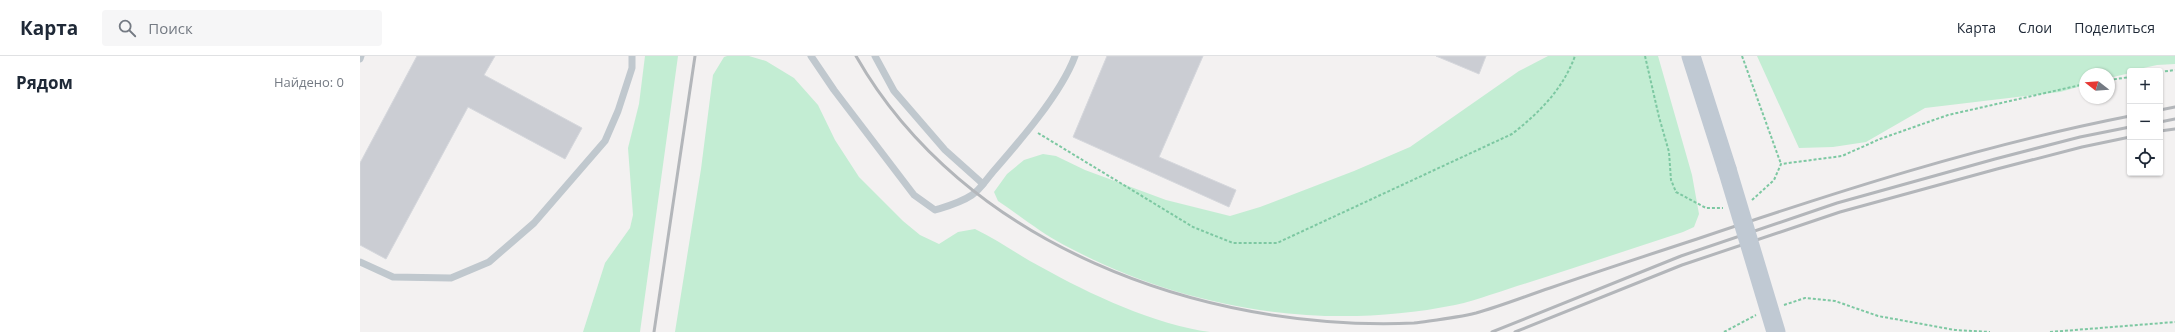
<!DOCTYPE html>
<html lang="ru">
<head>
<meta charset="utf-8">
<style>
  body { margin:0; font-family:"Open Sans",sans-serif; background:#f6f6f7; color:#1f2937 }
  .controls { position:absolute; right:12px; top:12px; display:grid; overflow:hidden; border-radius:4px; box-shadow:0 1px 3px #0004 }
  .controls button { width:36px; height:36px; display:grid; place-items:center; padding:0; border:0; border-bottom:1px solid #e0e1e3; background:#fff; color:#1f2937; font:20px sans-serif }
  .compass { position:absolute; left:1719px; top:12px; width:36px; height:36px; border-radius:50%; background:#fff; box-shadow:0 1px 3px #0004; rotate:287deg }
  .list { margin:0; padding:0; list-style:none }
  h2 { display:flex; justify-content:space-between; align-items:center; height:52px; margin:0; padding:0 16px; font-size:17px }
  h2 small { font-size:13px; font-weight:400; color:#747a83 }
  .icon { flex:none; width:22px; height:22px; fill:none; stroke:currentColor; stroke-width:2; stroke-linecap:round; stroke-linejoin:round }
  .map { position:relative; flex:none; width:1815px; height:276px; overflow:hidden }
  header { display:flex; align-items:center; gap:24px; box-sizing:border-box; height:56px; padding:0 20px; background:#fff; border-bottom:1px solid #e0e1e3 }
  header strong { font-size:19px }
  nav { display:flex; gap:22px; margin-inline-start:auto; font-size:14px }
  .search { width:280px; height:36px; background:#f6f6f7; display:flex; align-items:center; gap:10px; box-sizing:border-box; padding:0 14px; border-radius:4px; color:#747a83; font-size:15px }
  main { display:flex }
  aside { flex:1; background:#fff }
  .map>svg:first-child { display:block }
</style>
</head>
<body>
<header>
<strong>Карта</strong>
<div class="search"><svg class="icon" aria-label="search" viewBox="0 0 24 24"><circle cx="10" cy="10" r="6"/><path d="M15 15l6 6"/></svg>Поиск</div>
<nav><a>Карта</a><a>Слои</a><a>Поделиться</a></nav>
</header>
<main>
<aside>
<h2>Рядом<small>Найдено: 0</small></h2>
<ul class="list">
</ul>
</aside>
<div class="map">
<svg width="1815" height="276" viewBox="0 0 1815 276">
  <rect width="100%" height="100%" fill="#f3f1f1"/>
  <g fill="#c3edd3">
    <polygon points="285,0 318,0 280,276 223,276 245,207 270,172 273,159 268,92 279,48"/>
    <path d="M367,0H389L406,5L434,22L458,49L475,84L499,121L543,165L560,179L579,188L598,176L615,173C638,184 658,199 681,211C729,238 796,269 850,276H315L341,113L353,19L364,1Z"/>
    <path d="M1188,0H1298L1332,119L1339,158L1334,171L1323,176C1271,193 1220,210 1167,227C1143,234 1119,244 1095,249C961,276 824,253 704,189C681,177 659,159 638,145L634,136L647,118L664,104L683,98L696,100L725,114L806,144L870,160L900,151L994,115L1050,91L1159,15Z"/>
    <polygon points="1397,0 1815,0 1815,8 1797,9 1770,15 1770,17 1749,22 1749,18 1725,18 1725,29 1700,36 1565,52 1506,86 1473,91 1439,92"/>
  </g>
  <g fill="#cbcdd3" stroke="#d5d7dc">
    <polygon points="57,0 135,0 124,19 222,72 205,103 108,51 26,203 0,189 0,107"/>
    <polygon points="747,0 843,0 799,101 876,134 869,151 713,81"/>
    <polygon points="1076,0 1126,0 1119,18"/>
  </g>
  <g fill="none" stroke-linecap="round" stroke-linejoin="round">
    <g stroke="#7dc8a2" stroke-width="2" stroke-dasharray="3 2" stroke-linecap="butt">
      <polyline points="1285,0 1299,61 1309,96 1311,124 1316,136 1346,152 1363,152"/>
      <polyline points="1382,0 1421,108"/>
      <polyline points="1800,16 1815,14"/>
      <polyline points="1749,24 1770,21"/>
      <path d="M678,77L833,171L873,187H917L1152,78C1179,57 1203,33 1215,0"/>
      <polyline points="1392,144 1414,124 1421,108 1482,100 1520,83 1588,59 1725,28"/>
      <polyline points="1424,249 1445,242 1475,245 1518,260 1595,274 1630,276"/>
      <polyline points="1364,276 1396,259"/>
      <polyline points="1690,276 1815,266"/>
    </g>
    <g stroke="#c0c8ce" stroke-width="7">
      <path d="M451,0L474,34L554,139L575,154C588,150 600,147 612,139C620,134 626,124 632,117C659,86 701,38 715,0"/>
      <polyline points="515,0 534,35 585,94 623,128"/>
      <polyline points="0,3 1,0"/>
      <polyline points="0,206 33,221 91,222 129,206 174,167 245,85 258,55 272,12 272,0"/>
    </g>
    <polyline stroke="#c0c9d3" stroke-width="19" points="1331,0 1367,113"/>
    <g stroke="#b3b6ba" stroke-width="3">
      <path d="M496,0C603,188 840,276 1054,267C1075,264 1096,262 1116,257C1141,250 1166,240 1190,232C1239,215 1288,199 1337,183C1479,135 1622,89 1770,60"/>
      <polyline points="1800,54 1815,51"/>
      <polyline points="1800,66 1815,63"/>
      <polyline points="1800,75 1815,73"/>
      <polyline points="294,276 335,0"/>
      <polyline points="1132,276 1321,200 1477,147 1635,103 1720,81 1770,71"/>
      <polyline points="1155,276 1322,209 1480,156 1637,113 1722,91 1770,81"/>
    </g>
    <polyline stroke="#c0c9d3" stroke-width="19" points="1367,113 1416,276"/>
  </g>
</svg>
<div class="controls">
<button>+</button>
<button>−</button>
<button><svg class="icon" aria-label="locate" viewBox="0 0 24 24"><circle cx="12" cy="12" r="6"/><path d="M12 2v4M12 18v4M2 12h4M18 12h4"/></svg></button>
</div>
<svg class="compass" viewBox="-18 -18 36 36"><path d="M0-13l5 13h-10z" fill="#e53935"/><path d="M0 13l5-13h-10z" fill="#747a83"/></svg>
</div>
</main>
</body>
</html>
